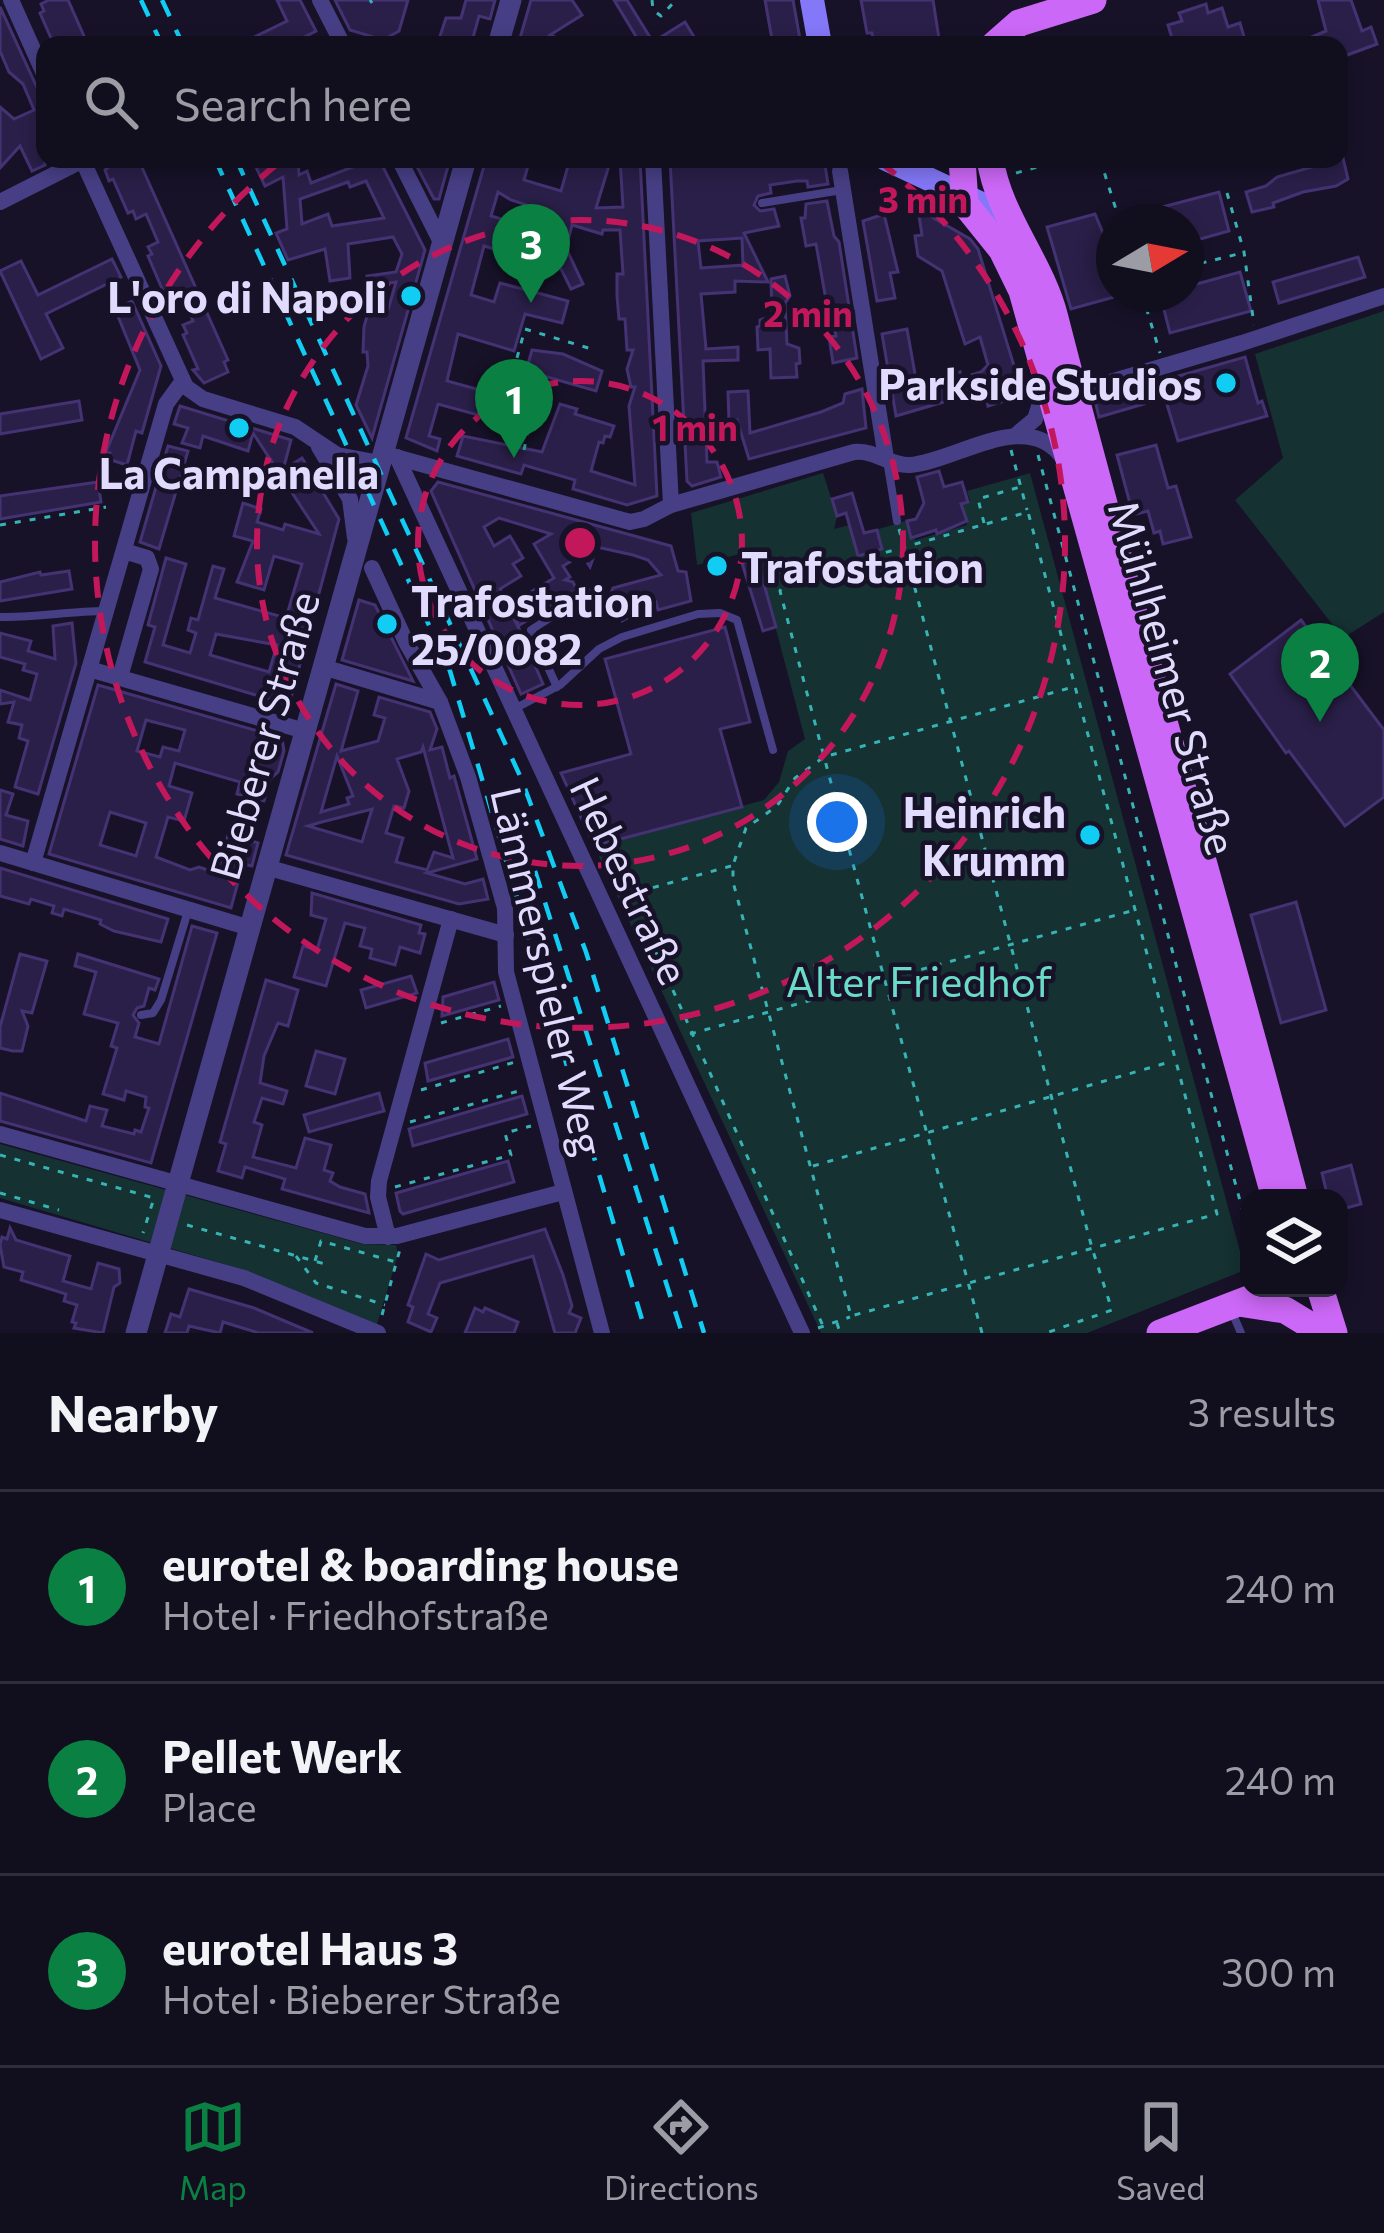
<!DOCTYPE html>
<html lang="en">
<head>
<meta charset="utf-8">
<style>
  body { margin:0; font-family:Commissioner,sans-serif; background:#1a1727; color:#f1f3f6 }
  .controls { position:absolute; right:36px; bottom:36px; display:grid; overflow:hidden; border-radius:24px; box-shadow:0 6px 18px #0003 }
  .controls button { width:108px; height:108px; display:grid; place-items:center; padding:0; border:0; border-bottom:3px solid #302e3c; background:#110e1e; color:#f1f3f6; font:60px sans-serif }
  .compass { position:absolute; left:1096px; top:204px; width:108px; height:108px; border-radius:50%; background:#110e1e; box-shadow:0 6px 18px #0003; rotate:80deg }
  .you { position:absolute; left:837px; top:822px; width:42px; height:42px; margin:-30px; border:9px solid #fff; border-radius:50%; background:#1a73e8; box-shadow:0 0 0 18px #1a73e833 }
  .badge { display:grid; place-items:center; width:78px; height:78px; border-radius:50%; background:#0b8043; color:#fff; font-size:39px; font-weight:700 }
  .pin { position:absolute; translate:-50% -99px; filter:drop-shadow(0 3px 6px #0008) }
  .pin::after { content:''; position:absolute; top:63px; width:42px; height:36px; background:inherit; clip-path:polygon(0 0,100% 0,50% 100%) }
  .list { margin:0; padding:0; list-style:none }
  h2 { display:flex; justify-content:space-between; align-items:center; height:156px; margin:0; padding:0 48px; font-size:51px }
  h2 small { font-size:39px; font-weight:400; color:#9c9ca4 }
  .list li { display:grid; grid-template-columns:78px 1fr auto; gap:36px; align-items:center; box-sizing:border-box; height:192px; padding:0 48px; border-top:3px solid #302e3c }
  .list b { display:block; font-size:45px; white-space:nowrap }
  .list p { margin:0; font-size:39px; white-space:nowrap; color:#9c9ca4 }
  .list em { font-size:39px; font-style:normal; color:#9c9ca4 }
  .icon { flex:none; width:66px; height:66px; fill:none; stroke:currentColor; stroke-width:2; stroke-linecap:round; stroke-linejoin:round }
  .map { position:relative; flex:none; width:1384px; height:1333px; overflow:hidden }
  .search { position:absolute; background:#110e1e; box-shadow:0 6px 18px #0003; left:36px; right:36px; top:36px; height:132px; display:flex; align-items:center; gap:30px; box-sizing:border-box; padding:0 42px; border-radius:24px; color:#9c9ca4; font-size:45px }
  .sheet { height:732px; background:#110e1e }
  nav { display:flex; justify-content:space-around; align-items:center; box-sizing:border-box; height:168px; border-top:3px solid #302e3c; background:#110e1e; font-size:33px; color:#9c9ca4 }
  nav a { display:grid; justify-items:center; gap:6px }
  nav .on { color:#0b8043 }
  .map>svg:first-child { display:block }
</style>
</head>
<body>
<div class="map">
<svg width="1384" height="1333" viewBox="0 0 1384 1333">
  <rect width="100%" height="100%" fill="#171228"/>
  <g fill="#153132">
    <polygon points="1384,311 1384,612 1343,638 1235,500 1283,458 1255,354"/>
    <polygon points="823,473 837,516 834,529 861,522 865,533 906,521 910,537 916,540 967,525 962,504 970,501 967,491 1030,473 1245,1270 1087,1333 821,1333 594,846 764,800 779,782 788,751 805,739 755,550 697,565 691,513"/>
    <polygon points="0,1144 362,1244 396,1245 398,1255 377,1324 234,1267 0,1198"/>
  </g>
  <g fill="#2a1f48" stroke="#443273" stroke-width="3" fill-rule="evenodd">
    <polygon points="49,0 68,0 88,45 54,45 40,13 44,11 41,4"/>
    <polygon points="277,0 300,0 316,31 289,45 238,45 287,21"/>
    <polygon points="335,0 408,0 399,31 383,40 350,30"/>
    <polygon points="466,0 495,0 490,19 479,16 471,45 437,45 446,18 461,18"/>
    <polygon points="531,0 572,0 582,15 550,35 573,45 518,45"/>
    <polygon points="614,0 627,0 653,42 685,22 699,45 626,45 637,38"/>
    <polygon points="765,0 793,0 801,45 773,45"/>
    <polygon points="861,0 933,0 940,45 874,45 872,33 867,33"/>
    <polygon points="1318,0 1351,0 1362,31 1371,27 1377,44 1339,58 1339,45 1293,45 1326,31"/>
    <polygon points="1206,4 1208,13 1222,8 1228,27 1240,23 1245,40 1232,45 1174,45 1168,25 1182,21 1179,13"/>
    <polygon points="0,7 45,105 45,165 32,171 20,146 0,168 0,107 14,119 34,110 23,84 9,72 0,51"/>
    <polygon points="1343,158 1348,179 1336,186 1303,192 1273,203 1274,207 1252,212 1246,192 1266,186 1277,177"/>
    <polygon points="119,159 140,163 228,360 224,362 228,372 204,383 193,370 198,369 183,335 187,333 183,325 193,321 181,293 171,297 167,289 163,291 148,256 152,254 148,247 158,242 146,214 136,219 133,211 128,213 113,179 109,181 105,170"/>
    <path d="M252,159H298L299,175L307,171L311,183L358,165L354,159H379L425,250L372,438L356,405L368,366L367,352H363L364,327L370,305L388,310L396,282L368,286L367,276L396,272L402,254L393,237L348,244L350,278L330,281L325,249L288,260L276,233L287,229L283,177L265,186ZM366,181L384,218L332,226L328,214L302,224L300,199L348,182L350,187Z"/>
    <polygon points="413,159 450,159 439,199 434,199"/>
    <polygon points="486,159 530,159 524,180 561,191 570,159 611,159 596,208 623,207 620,159 640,159 657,496 627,505 573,489 575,480 524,465 521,474 457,456 463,436 542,452 560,404 577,409 575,414 614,426 610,437 605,436 603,443 599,442 591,471 635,485 629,406 635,387 631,387 627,369 633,350 627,350 625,319 619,319 617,296 617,274 623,274 620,230 603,230 602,234 572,225 566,248 583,284 571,289 542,231 563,236 550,227 554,214 511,200 498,192 491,216 505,220 500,239 544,251 541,263 484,246 471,295 494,302 500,283 568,301 562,323 525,314 514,351 458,334 447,381 491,393 494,384 514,390 509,407 482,402 478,415 438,404 429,436 440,439 437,451 406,438"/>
    <path d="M670,159H745L747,166L772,159H824L828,184L808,187L807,181H797L770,185L771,193L758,196L754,205L760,211L774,209L779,226L744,233L768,282L735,281V292L701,294L706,349L738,347V360L703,361L707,462H717L721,477L692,486L687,481ZM742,238L743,265L701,268L698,241Z"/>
    <polygon points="1219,192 1229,231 1186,243 1186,222 1121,222 1121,218"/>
    <polygon points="827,201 834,236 839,242 857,358 833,363 829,337 836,336 832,316 828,311 816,244 806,246 801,218 805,218 806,204"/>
    <polygon points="918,209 970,239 978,249 1023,395 988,406 984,390 896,416 882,334 907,329 917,385 960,372 961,376 968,376 981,372 988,365 980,337 965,344 942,271 918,256 915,236 922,235"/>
    <polygon points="884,214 898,272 890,273 895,298 877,301 863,221"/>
    <polygon points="1095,214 1114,259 1114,297 1071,309 1047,227"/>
    <polygon points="1358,257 1365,277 1279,303 1273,282"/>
    <polygon points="112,259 121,277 46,314 63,348 41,359 0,271 21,261 38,295"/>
    <polygon points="1240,272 1251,311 1170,333 1160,294 1186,294 1186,287"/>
    <polygon points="785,276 790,296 785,303 787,344 799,348 800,363 796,364 797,377 771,378 770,349 758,350 757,327 760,326 760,320 772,316 771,279"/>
    <polygon points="132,301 161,366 142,433 136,431 127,465 108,459 110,453 106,452 140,370 115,309"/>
    <polygon points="532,350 563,354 602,371 596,391 526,371"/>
    <polygon points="1245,357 1258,403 1262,401 1267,416 1178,441 1166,401 1174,399 1168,379"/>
    <polygon points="1140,387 1144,404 1099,417 1095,400"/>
    <polygon points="862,389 866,428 749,459 737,420 729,421 728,392 748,391 750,433 821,412 843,403 845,394"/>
    <polygon points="79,401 82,420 0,434 0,414"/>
    <path d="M180,406L291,440L283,470L302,458L339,519L289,705L145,662L155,627L148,625L166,558L186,564L163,645L190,653L196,633L188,630L191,618L198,620L213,566L224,569L215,598L286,618L302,564L274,556L264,590L237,582L253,541L234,536L243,503L261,509L257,522L283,530L285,524L319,534L253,433L248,451L203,436L200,448L182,443L188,428L174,424ZM216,634L277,645L269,672L210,655Z"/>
    <polygon points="1156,445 1168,488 1176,486 1191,537 1163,544 1160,531 1154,533 1148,511 1133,515 1117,455"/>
    <polygon points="168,446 188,451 159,549 140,542"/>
    <polygon points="939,471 944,487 962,482 968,502 961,504 967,521 937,534 936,530 911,538 907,521 916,519 924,503 917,477"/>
    <polygon points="98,482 101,502 0,519 0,496"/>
    <path d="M438,482L671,546L678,571L686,572L691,601L658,610L656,602L622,621L609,599L613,588L661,575L648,560L633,555L597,547L590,567L582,555L563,566L570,577L565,580L573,582L577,590L518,626L543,684L521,694L431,491ZM499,518L551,534L534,544L554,578L524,596L517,625L500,589L521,576L513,564L523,558L510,536L494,546L484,527Z"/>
    <polygon points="852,493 864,533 877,530 882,549 858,556 846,513 837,516 832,499"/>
    <polygon points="757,559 776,627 763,631 742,563"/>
    <polygon points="69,571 72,589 0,601 0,582 40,572 41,575"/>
    <polygon points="359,600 375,605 413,681 342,660"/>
    <polygon points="1301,620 1384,730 1384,797 1345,826 1289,751 1286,753 1230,674"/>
    <polygon points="72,623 76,663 38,794 15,787 28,741 19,738 22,725 8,722 14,702 0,704 0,690 30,700 37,674 23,670 25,664 0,657 0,633 31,641 28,651 55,659 53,626"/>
    <polygon points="725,627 750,722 720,729 742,807 594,846 561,773 631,754 605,659"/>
    <path d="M336,684L358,691L341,751L378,741L385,718L374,715L379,697L430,712L437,729L430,750L442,747L450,778L454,776L477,859L427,873L465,884L483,879L488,899L459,904L286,855ZM423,747L453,858L434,852L427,870L396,862L403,838L386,833L394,806L404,808L409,791L397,759L421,752ZM337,756L353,796L347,798L349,804L321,812ZM372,809L362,842L308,826L318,823Z"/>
    <path d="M98,685L282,738L284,751L278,772L270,779L264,801L237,794L240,782L175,763L169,786L192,793L184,821L168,817L156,857L190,870L199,867L217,873L229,832L251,836L249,840L258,843L255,854L252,866L243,864L231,908L49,854ZM146,720L185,730L179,751L163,747L160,757L137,751ZM110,812L146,823L136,856L100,845Z"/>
    <polygon points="0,790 13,794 6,815 28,821 23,846 0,839"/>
    <polygon points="0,868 168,919 161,942 114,931 100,924 101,920 64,909 62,916 52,913 54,906 31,899 29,904 0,896"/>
    <polygon points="312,893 421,925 419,933 425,934 420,953 400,947 395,965 370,958 372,949 360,946 365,928 345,923 326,986 294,977 303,946 317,950 326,919 311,915"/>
    <polygon points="1296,902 1326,1010 1281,1023 1251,915"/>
    <polygon points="192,926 217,933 151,1163 0,1121 0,1093 86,1121 90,1106 107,1110 102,1126 134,1134 135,1130 141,1132 149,1108 145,1107 146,1097 126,1091 124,1100 103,1094 117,1048 111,1046 118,1023 84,1014 96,972 75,966 78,954 159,979 155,990 149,988 144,1006 137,1008 133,1015 139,1023 135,1037 159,1044"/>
    <polygon points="20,954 47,961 32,1013 22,1011 28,1026 22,1051 13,1051 0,1048 0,1027"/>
    <polygon points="411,976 417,993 366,1008 361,990"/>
    <polygon points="266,980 298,990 288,1026 278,1023 264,1056 260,1083 287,1091 283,1104 262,1098 254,1122 262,1125 253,1157 296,1168 305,1138 331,1145 324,1170 333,1173 330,1181 340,1187 365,1194 369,1213 282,1189 285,1179 245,1167 242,1178 218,1171 226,1144 220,1142"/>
    <polygon points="494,982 499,1000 442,1016 443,997"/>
    <polygon points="508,1039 513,1057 428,1081 425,1063"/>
    <polygon points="316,1051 345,1059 335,1094 306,1086"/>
    <polygon points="379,1093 384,1111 309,1132 304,1115"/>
    <polygon points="522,1096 527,1114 413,1146 409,1129"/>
    <polygon points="508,1161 514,1182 403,1214 400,1211 396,1193"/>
    <polygon points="1351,1165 1361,1204 1339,1210 1339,1198 1328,1198 1322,1173"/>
    <polygon points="10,1228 16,1240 70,1256 63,1281 91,1289 98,1263 119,1269 120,1283 114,1287 103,1333 74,1328 76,1323 72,1322 77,1305 64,1301 66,1294 21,1280 23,1272 4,1267 0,1245 2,1237 7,1239"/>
    <polygon points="545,1229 563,1275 572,1306 569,1313 581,1318 575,1333 555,1333 533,1256 440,1283 428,1314 437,1318 431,1332 408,1322 413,1307 408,1305 426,1254 439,1260"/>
    <polygon points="189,1289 254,1308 313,1333 259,1333 223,1322 220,1333 189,1326 187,1333 165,1333 171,1314 180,1317"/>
    <polygon points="475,1308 483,1312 485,1308 518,1322 514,1333 465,1333"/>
  </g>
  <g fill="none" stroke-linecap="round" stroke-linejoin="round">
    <g stroke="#37b3b5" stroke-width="3" stroke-dasharray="6 9" stroke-linecap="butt">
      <polyline points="370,0 372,3"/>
      <polyline points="652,0 653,10 661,16 676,0"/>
      <polyline points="1100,159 1120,222"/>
      <polyline points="1016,173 1066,159"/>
      <polyline points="1227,193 1244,252 1254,325"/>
      <polyline points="1186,267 1242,253"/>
      <polyline points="1142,294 1160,353"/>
      <polyline points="524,450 537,385 521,377 515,365 525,329 595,350"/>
      <polyline points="1011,450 1027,510"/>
      <polyline points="1038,455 1249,1234"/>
      <polyline points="984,523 978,499 1020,487"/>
      <polyline points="0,525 106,507"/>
      <polyline points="899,529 1092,1248 1112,1310 1046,1333"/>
      <polyline points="731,866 630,894 823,1326"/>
      <polyline points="441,1023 501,1006"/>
      <polyline points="690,1034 1131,911"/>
      <polyline points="421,1090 515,1062"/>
      <polyline points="410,1122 522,1090"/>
      <polyline points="0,1155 154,1198 143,1233"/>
      <polyline points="813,1166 1173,1061"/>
      <polyline points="395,1187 511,1155 505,1133 531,1126"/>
      <polyline points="0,1193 59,1210"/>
      <polyline points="187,1225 325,1264"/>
      <polyline points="296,1256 316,1283 385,1305"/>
      <polyline points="315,1261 321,1241 396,1262"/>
      <polyline points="382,1315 400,1249"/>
      <polyline points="837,1323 840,1333"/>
      <polyline points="818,1328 850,1317"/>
      <path d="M982,1333C914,1086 845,839 780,591L785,581L1028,512L1217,1214C1095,1247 973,1282 851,1316L733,882V865L746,828L777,806L795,778L824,757L1073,687"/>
    </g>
    <g stroke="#473f85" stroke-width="8">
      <polyline points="762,203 842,190"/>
      <polyline points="887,460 897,521"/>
      <path d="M0,617C36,618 69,611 105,611"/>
      <polyline points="557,687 531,630 595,589"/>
      <polyline points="514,709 560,685 599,649 622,637 698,614 720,613 737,620 773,750"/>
      <polyline points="141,1015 153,1013 161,1000 188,911"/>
      <polyline points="1232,1312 1241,1333"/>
    </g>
    <g stroke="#473f85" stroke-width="16">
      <polyline points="11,0 45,76"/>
      <polyline points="320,0 343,45"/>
      <polyline points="82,159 186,387 203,399 295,427 337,455 380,463"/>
      <polyline points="399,159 442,244"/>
      <polyline points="653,159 671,505"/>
      <polyline points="840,171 886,458"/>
      <polyline points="0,202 83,160"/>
      <polyline points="1073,393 1242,343 1384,296"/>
      <polyline points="1016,435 1035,419 1045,388"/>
      <polyline points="319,447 350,499 355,538"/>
      <path d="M392,456L630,522L644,519L671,505L854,452C876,450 890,466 910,465C957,461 1027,407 1063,458"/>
      <polyline points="397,457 802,1333"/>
      <polyline points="372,568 406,642 440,702 468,777 505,908 506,972 602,1333"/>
      <polyline points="323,667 440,702"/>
      <polyline points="89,669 305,731"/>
      <polyline points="120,677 151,569 147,558 124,551"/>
      <polyline points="0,853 250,928"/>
      <polyline points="33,863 166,404 182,382"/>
      <polyline points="266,867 506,935"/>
      <polyline points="0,1134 365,1236 397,1236 563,1192"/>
      <polyline points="0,1210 244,1278 378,1333"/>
      <polyline points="388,1237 378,1197 379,1181 451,919"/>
    </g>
    <g stroke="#473f85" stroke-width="21">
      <polyline points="498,45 511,0"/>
      <polyline points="136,1333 466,159"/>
    </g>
    <g stroke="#8477f8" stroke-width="24">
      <polyline points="812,0 820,45"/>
      <polyline points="886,159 984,205 1012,223"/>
    </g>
    <g stroke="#cc68f7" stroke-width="27">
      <polyline points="994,45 1019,23 1093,0"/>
      <polyline points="962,159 965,204 1002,250 1022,291 1275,1198"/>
      <path d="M990,159C999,217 1041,262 1055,318C1130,613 1218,904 1295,1198"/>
      <polyline points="1320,1288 1334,1333"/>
      <polyline points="1245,1304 1285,1310 1313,1327"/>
      <polyline points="1160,1333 1277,1288"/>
    </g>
    <g stroke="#11ccf3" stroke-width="4.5" stroke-dasharray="18 15" stroke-linecap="butt">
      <polyline points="141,0 162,45"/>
      <polyline points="162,0 183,45"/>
      <polyline points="215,159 450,671 646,1333"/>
      <polyline points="236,159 521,778 586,952 704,1333"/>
      <polyline points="535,871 682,1333"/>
    </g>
  </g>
  <g fill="none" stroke="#c2185b" stroke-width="6" stroke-dasharray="21 15">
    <circle cx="580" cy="543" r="162"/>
    <circle cx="580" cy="543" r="323"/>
    <path d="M879 161A485 485 0 1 1 281 161"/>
  </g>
  <g fill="#11ccf3" stroke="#171228" stroke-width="4.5">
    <circle cx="411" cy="296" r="12"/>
    <circle cx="1226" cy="383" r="12"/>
    <circle cx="239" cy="428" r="12"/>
    <circle cx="717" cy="566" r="12"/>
    <circle cx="387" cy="624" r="12"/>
    <circle cx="1090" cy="835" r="12"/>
  </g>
  <g text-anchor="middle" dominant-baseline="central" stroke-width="9" stroke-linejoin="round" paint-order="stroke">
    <g font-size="42" font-weight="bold" fill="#e1dbfd" stroke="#171228" text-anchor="end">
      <text x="387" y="296">L'oro di Napoli</text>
      <text x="1202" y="383">Parkside Studios</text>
      <text x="239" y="472" text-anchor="middle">La Campanella</text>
      <text x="741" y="566" text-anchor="start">Trafostation</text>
      <text x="411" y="600" text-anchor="start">Trafostation<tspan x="411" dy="48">25/0082</tspan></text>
      <text x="1066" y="811">Heinrich<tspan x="1066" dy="48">Krumm</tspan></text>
    </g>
    <g font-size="42" fill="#e1dbfd" stroke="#171228">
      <text transform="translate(1174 677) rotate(74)">Mühlheimer Straße</text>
      <text transform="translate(263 735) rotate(-74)">Bieberer Straße</text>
      <text transform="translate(631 880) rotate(65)">Hebestraße</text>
      <text transform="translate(549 971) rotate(77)">Lämmerspieler Weg</text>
    </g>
    <g font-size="42" fill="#69dbc6" stroke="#171228">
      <text x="919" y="980">Alter Friedhof</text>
    </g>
  </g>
  <circle cx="580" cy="543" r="18" fill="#c2185b" stroke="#171228" stroke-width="6"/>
  <g font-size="36" text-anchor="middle" font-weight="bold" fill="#c2185b" stroke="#171228" stroke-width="9" stroke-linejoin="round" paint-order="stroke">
    <text x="923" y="213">3 min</text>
    <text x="808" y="327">2 min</text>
    <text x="695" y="441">1 min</text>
  </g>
</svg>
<div class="controls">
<button><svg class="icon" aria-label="layers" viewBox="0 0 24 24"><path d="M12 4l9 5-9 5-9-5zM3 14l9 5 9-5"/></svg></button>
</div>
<svg class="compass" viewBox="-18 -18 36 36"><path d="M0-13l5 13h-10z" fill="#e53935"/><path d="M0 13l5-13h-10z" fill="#9c9ca4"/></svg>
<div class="you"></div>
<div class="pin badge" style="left:514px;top:458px">1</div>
<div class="pin badge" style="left:1320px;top:722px">2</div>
<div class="pin badge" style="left:531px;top:303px">3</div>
<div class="search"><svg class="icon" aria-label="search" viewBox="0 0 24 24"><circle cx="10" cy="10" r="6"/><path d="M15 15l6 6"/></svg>Search here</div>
</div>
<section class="sheet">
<h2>Nearby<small>3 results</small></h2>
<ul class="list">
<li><span class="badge">1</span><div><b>eurotel &amp; boarding house</b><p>Hotel · Friedhofstraße</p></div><em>240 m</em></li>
<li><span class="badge">2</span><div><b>Pellet Werk</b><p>Place</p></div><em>240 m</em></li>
<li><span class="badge">3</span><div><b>eurotel Haus 3</b><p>Hotel · Bieberer Straße</p></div><em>300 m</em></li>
</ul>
</section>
<nav>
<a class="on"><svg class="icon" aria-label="map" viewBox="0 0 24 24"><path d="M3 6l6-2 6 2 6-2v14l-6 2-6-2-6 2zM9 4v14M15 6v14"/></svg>Map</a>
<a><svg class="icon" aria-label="directions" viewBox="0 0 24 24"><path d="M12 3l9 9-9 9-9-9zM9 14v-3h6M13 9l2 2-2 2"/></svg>Directions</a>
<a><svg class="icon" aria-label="saved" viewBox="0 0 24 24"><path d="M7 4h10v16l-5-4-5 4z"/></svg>Saved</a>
</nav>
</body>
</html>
